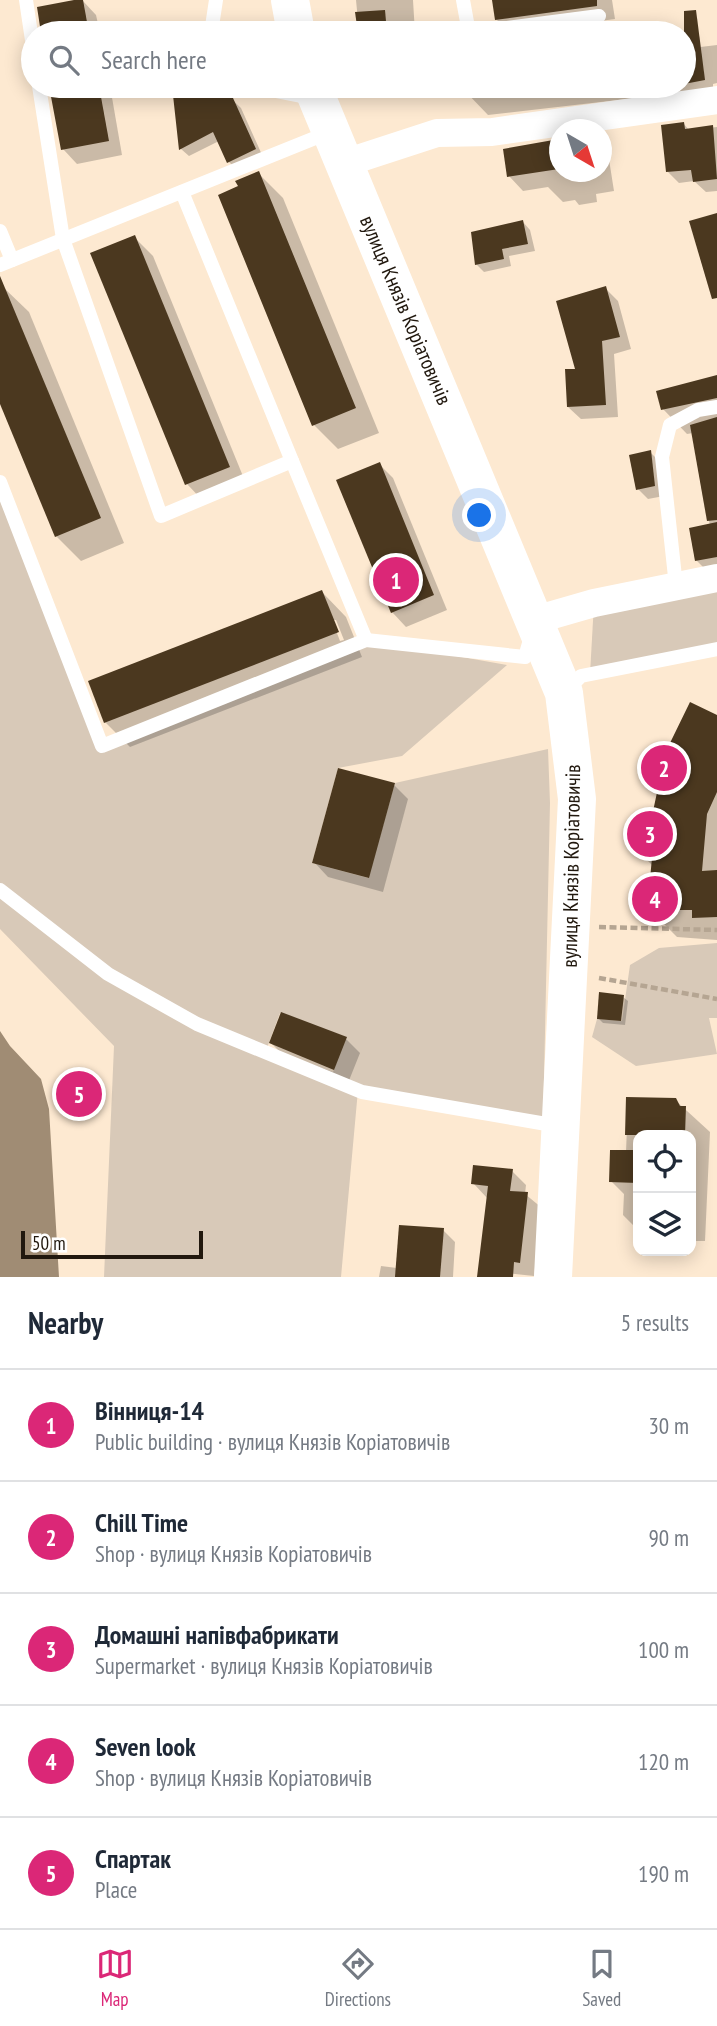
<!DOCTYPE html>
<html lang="en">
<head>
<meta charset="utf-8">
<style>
  body { margin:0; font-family:"PT Sans Narrow",sans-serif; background:#f6f6f7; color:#1f2937 }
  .controls { position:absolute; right:21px; bottom:21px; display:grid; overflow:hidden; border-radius:14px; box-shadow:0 4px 18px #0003 }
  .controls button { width:63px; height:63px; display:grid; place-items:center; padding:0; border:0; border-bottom:2px solid #e0e1e3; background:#fff; color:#1f2937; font:35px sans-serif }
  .compass { position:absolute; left:549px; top:119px; width:63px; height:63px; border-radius:50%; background:#fff; box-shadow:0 4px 18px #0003; rotate:141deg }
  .scale { position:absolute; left:21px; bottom:18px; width:182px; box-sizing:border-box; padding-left:7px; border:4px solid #21180e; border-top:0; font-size:19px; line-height:24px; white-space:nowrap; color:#21180e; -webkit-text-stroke:5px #fff; paint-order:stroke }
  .you { position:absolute; left:480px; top:516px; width:24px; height:24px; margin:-18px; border:5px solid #fff; border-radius:50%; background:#1a73e8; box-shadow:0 0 0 10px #1a73e833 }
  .badge { display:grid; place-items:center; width:46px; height:46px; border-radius:50%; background:#db2777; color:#fff; font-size:23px; font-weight:700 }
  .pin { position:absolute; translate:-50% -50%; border:4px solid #fff; box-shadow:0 2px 7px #0006 }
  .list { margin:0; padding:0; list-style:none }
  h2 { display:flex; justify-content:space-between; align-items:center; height:91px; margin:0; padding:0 28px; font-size:30px }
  h2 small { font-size:23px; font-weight:400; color:#747a83 }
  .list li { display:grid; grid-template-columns:46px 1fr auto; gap:21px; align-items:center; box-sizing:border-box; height:112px; padding:0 28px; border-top:2px solid #e0e1e3 }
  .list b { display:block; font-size:26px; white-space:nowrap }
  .list p { margin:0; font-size:23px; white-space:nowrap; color:#747a83 }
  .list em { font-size:23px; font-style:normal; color:#747a83 }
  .icon { flex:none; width:38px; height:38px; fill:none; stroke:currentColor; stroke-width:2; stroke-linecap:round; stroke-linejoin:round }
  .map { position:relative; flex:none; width:717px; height:1277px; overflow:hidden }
  .search { position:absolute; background:#fff; box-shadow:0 4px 18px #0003; left:21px; right:21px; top:21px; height:77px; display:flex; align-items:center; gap:18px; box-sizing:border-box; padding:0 24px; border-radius:38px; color:#747a83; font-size:26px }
  .sheet { height:651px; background:#fff }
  nav { display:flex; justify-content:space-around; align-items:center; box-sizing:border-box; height:98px; border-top:2px solid #e0e1e3; background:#fff; font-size:19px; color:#747a83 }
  nav a { display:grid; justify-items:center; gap:4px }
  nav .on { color:#db2777 }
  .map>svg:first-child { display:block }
</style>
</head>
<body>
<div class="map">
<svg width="717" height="1277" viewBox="0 0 717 1277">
  <rect width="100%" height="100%" fill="#fde9d1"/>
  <g fill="#d8c9b8" fill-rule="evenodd">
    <path d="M0,482L103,746L366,640L507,665L402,756L338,768L312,863L368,878L395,783L548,749L550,803L543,1125L358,1090L341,1277H104L114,1046L0,929ZM280,1013L346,1037L333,1072L267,1048Z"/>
    <polygon points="717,578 717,649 590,674 594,603"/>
    <polygon points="717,943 717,1018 709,1018 717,1054 636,1066 592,1037 597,1019 622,1021 630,965 659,948"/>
  </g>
  <polygon fill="#a08c74" points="0,1031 10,1046 41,1079 49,1109 59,1277 0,1277"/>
  <g fill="#0003" fill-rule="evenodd">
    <polygon points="82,0 96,15 100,33 43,33 39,9"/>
    <polygon points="356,0 413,0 415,33 351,33 350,21 358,21"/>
    <polygon points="494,0 612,0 615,19 510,33 496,19"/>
    <polygon points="188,24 196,33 168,33 167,26"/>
    <polygon points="599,27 605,33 557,33"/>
    <polygon points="717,45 717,83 713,84 713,89 488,115 464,90 463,86 684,86 684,49"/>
    <polygon points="52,86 110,86 122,155 77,164 63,149"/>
    <polygon points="174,86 216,86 223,91 241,108 263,157 237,170 229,162 219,141 189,156 181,149"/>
    <polygon points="683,123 689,130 717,127 717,191 706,192 694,181 679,183 668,172"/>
    <polygon points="560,143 560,172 602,172 602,147 608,153 614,191 596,194 597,202 579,205 575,200 563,202 548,187 523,191 509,176 505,151"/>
    <polygon points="258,173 283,198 379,433 338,449 314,425"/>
    <polygon points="523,222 530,230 535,251 509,256 511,266 484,272 476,264"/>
    <polygon points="134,237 153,256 247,486 205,503 187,484 93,254"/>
    <polygon points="4,288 29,312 124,543 81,561 56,536 0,400 0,289"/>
    <polygon points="605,288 618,301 631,349 614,354 618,417 581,419 568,407"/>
    <polygon points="717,377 717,581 696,560 710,526 693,433 687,434 663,409"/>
    <polygon points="650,452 660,462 664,496 648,499 638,489"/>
    <polygon points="379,464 393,478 447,610 406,627 392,612"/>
    <path d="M322,592L346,617L362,657L130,747L105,722ZM332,620H336L344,640L340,641Z"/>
    <polygon points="717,717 717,940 677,937 649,909 653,866 645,858 660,786 654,780"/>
    <polygon points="394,785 408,799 383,892 328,877 314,862"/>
    <polygon points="623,997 628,1001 625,1025 603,1023 598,1018"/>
    <polygon points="346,1039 360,1053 348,1083 285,1057 271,1043"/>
    <polygon points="628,1099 675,1100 710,1132 705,1241 691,1241 691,1135 638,1135 638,1230 623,1215 624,1194 611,1181 626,1152"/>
    <polygon points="512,1171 526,1185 525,1194 542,1208 534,1276 496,1272 488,1199 473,1183"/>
    <polygon points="443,1230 455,1242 453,1277 379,1277 381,1266 397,1268"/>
  </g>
  <g fill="#4b381f">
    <polygon points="74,0 83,0 89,33 41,33 37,7"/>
    <polygon points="492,0 597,0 597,6 495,20"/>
    <polygon points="385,10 387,33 358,33 355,12"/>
    <polygon points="696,10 705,80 684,84 684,11"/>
    <polygon points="49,86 99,86 109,141 61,150"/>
    <polygon points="172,86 224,86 224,97 233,98 256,149 227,163 213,132 179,150"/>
    <polygon points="684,122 685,129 713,125 717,179 693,182 691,170 666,172 661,125"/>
    <polygon points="559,139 559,169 507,177 503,149"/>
    <polygon points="259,171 356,408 312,426 218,195 238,186 235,181"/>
    <polygon points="717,213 717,298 712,299 689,221"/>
    <polygon points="523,220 528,244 502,249 504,259 475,265 471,232"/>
    <polygon points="135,235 230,467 185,485 90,253"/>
    <polygon points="0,276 101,518 55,537 0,404"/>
    <polygon points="606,286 620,337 602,341 606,405 567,407 565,369 575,369 556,301"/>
    <polygon points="717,375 717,398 661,410 656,391"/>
    <polygon points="717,417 717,520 707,521 690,425"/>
    <polygon points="651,450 655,486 636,490 629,455"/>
    <polygon points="380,462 434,595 391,613 336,480"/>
    <polygon points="717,522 717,557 695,561 689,528"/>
    <polygon points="322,590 339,632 104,723 88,681"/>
    <polygon points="690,702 717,715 717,792 707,814 702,871 717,870 717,917 692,918 692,910 647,910 652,858 643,859 644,816 652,816 659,783 652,780"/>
    <polygon points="338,768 395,783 369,878 312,863"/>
    <polygon points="599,992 624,995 621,1021 597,1019"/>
    <polygon points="281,1012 347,1037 334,1070 269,1043"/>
    <polygon points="626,1097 676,1098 680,1106 686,1106 685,1135 625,1135"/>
    <polygon points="610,1150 638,1150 638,1183 609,1182"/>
    <polygon points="473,1165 513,1169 510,1191 528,1192 520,1263 514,1262 513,1277 477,1277 488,1186 471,1184"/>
    <polygon points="399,1225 444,1228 440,1277 395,1277"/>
  </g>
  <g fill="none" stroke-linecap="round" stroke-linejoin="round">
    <g stroke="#b5a592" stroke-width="4.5" stroke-dasharray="7 3.5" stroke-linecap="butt">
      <polyline points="599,927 717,930"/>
      <polyline points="599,978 717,999"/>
    </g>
    <g stroke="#fff" stroke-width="14">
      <polyline points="26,0 33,47"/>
      <polyline points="463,0 469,33 599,16"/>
      <polyline points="211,33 216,0"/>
      <polyline points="39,86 63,239 161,516 292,461 366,640"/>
      <polyline points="251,86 311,98"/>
      <polyline points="182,192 292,461"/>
      <polyline points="0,231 12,260"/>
      <polyline points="0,265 330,132"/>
      <polyline points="0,482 102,746 366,640 525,657 532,633"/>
      <polyline points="676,586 662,457 670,425 698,410 717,407"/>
      <polyline points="566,691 581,676 717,649"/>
      <polyline points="0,890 108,974 197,1024 362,1092 558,1126"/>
    </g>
    <g stroke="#fff" stroke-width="28">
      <polyline points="345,163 437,133 492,132 717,100"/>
      <polyline points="535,620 594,603 717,578"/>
    </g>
    <g stroke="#fff" stroke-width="38">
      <polyline points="290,0 296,33"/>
      <polyline points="312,86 564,693 577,799 553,1277"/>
    </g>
  </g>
  <g text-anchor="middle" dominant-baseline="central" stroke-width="7" stroke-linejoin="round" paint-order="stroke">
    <g font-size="21" fill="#21180e" stroke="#fff">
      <text transform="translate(406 310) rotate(67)">вулиця Князів Коріатовичів</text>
      <text transform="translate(571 866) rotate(-89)">вулиця Князів Коріатовичів</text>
    </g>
  </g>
</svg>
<div class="controls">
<button><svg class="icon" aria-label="locate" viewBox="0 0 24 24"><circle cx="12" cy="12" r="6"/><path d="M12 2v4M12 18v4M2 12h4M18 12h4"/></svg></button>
<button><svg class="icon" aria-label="layers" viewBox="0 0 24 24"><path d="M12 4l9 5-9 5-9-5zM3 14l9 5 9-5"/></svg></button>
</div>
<svg class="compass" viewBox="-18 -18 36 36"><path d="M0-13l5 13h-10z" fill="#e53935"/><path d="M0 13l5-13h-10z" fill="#747a83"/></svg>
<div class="scale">50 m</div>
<div class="you"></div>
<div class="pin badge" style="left:396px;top:580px">1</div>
<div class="pin badge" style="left:664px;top:768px">2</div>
<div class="pin badge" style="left:650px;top:834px">3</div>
<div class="pin badge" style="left:655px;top:899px">4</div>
<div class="pin badge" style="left:79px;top:1094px">5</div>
<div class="search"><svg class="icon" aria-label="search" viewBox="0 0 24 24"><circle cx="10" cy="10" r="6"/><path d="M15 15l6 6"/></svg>Search here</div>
</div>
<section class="sheet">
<h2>Nearby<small>5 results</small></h2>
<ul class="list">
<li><span class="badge">1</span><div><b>Вінниця-14</b><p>Public building · вулиця Князів Коріатовичів</p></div><em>30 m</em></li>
<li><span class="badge">2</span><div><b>Chill Time</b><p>Shop · вулиця Князів Коріатовичів</p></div><em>90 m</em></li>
<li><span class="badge">3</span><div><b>Домашні напівфабрикати</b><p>Supermarket · вулиця Князів Коріатовичів</p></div><em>100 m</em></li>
<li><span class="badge">4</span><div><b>Seven look</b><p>Shop · вулиця Князів Коріатовичів</p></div><em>120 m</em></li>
<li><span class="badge">5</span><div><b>Спартак</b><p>Place</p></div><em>190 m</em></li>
</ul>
</section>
<nav>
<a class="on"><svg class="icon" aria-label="map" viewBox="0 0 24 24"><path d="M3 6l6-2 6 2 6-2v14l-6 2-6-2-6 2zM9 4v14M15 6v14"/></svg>Map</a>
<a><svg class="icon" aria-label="directions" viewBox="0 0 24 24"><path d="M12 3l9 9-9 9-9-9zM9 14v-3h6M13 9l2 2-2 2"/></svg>Directions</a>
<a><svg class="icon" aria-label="saved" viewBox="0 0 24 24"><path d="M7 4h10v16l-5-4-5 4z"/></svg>Saved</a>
</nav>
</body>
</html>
